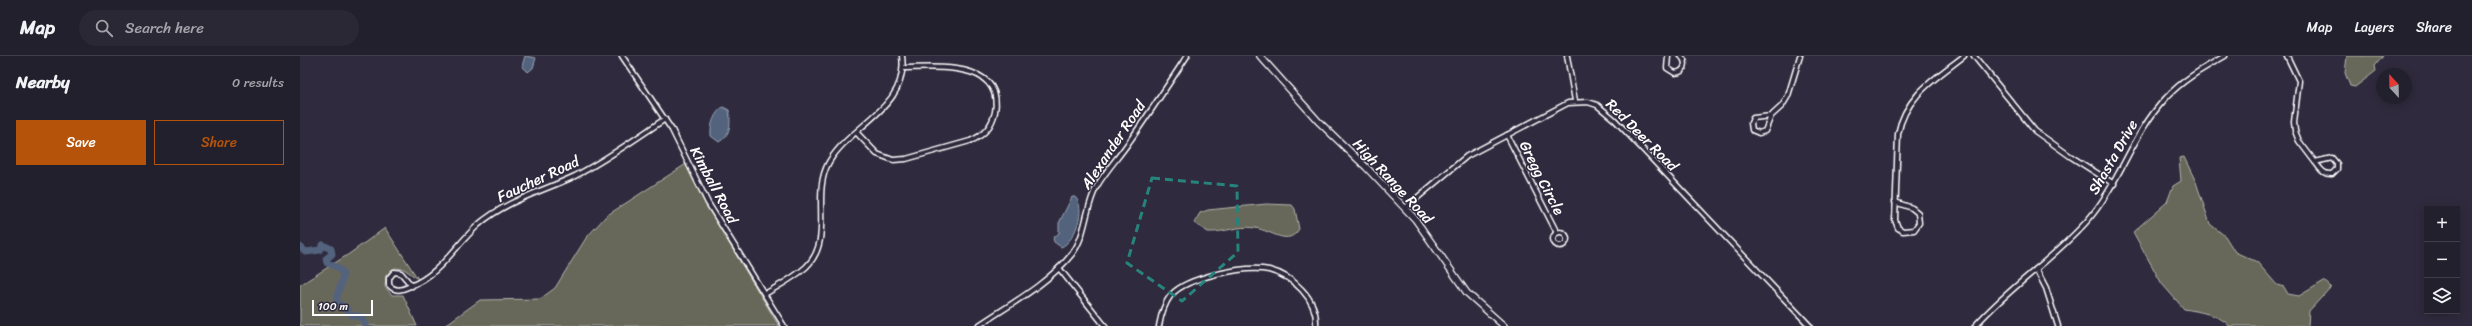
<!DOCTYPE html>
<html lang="en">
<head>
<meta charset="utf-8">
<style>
  body { margin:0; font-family:Sriracha,sans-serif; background:#2b2836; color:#f1f3f6 }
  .controls { position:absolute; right:12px; bottom:12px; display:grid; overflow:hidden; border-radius:0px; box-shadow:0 2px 10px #0003 }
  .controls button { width:36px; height:36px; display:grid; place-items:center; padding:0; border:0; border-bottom:1px solid #403e4a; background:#23202e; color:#f1f3f6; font:20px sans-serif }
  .compass { position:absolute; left:2076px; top:12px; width:36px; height:36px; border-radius:50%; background:#23202e; box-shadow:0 2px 10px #0003; rotate:338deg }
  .scale { position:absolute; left:12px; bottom:10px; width:61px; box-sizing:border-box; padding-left:4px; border:2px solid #fff; border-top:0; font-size:11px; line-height:14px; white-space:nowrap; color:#fff; -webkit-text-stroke:3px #2f2a3d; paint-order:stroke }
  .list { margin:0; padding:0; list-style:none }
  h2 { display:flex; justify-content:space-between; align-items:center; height:52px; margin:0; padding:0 16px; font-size:17px }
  h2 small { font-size:13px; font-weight:400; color:#a3a3aa }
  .actions { display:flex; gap:8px; padding:12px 16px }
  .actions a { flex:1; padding:9px 0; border:1px solid #b45309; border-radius:0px; text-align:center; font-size:14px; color:#b45309 }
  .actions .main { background:#b45309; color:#fff }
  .icon { flex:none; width:22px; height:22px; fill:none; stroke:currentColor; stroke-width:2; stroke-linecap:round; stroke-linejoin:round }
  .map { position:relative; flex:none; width:2172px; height:270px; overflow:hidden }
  header { display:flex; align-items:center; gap:24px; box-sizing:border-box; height:56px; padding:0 20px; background:#23202e; border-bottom:1px solid #403e4a }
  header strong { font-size:19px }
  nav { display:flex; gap:22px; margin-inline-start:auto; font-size:14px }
  .search { width:280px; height:36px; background:#2b2836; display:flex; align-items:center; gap:10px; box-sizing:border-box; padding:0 14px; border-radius:22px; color:#a3a3aa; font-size:15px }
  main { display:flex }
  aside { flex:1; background:#23202e }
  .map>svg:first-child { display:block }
</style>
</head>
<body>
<header>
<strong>Map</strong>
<div class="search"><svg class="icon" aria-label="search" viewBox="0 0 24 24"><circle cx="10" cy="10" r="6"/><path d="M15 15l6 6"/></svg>Search here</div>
<nav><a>Map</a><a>Layers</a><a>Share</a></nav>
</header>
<main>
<aside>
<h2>Nearby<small>0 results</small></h2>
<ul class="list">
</ul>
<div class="actions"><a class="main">Save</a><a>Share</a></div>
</aside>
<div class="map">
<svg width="2172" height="270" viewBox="0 0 2172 270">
  <rect width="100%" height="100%" fill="#2f2a3d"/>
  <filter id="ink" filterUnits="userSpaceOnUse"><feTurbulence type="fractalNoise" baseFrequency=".025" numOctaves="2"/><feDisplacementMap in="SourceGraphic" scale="8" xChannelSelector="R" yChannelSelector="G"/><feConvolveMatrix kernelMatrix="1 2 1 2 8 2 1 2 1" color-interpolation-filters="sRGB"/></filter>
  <g filter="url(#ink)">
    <g fill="#67685a" stroke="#b3b4ac">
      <polygon points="2047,0 2083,0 2075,10 2076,15 2055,31 2050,30 2045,17"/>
      <path d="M1884,101L1896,126L1910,168L1925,180L1935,196L1957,206L1977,229L1984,231L1988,238L1999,240L2024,225L2031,231L2009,255L2008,270H1929C1922,259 1896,255 1884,253L1862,228L1833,176L1867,146L1873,130L1881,125L1879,102Z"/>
      <polygon points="386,108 406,149 479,270 144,270 180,244 240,243 255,232 286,182 306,160"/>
      <path d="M966,148L992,149L995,153L999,173C988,191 973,175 955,172C938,169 924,177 908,176L894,167L900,157L908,154Z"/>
      <polygon points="85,172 118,223 104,213 95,212 86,219 85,231 92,239 103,239 117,270 0,270 0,229 49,198"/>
    </g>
    <g fill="#53647d" stroke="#98a2b1">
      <polygon points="225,0 236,2 233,12 228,16 222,10"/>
      <path d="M423,51L429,54C431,67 431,79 419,86L411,80C410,69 414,57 423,51Z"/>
      <path d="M772,141H775C787,152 775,186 761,191L754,186L753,182L759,177V167Z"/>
    </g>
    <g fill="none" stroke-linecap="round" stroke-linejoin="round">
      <g stroke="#53647d" stroke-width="7">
        <path d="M0,191L6,196L20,194L23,189L31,193L32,198L26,203L27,207C57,216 35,229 37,246L48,254"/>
        <polyline points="52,259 62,261 66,270"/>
      </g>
      <defs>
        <g id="street">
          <polyline points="322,0 372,74 408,147 484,270"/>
          <polyline points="1267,0 1275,45"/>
          <path d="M1368,0L1367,12L1375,17C1385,16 1388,7 1381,0"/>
          <polyline points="1674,0 1735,75 1770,100 1814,128"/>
          <path d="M1987,0L1999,25L1994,66L1995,75L1999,85L2015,106C2020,112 2023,119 2032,118L2037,113V108L2032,102L2015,106"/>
          <polyline points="1471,60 1453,62 1451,67 1452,74 1459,77 1465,75 1471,60 1482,50 1488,40 1500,0"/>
          <path d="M557,77L577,98L593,104L606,103L670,85C683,80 692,70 695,56C704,4 634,12 603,12"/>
          <polyline points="1207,79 1257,177"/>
          <path d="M1595,146L1612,152L1618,157L1619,167L1614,174L1603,175L1598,172L1595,164L1598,78C1605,40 1636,22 1664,0"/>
          <polyline points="1105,152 1167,100 1268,47 1288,46 1297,49 1315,64 1510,270"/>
          <circle cx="1260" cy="183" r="7"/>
          <polyline points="759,212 805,270"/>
          <polyline points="1736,213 1746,232 1758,270"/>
          <path d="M112,230L101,217L94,216L89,222V229C95,236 101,234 108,231C140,219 154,191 178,169C207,144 241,136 275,120C306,104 335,83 365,63"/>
          <path d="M465,238C478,230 494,222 506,211C535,183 510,139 529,106C551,68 609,52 602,0"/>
          <path d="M678,270C709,249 748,228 772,198C787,178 785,151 797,130C806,114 819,101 829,86C849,58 868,29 887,0"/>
          <path d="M859,270C861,259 864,248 871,239C887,221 946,209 969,214C993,220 1018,243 1016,270"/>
          <path d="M1675,270C1709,231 1754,203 1788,164C1820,127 1832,78 1866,42C1882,24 1904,12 1925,0"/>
        </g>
        <polyline id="secondary" points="960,0 1018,65 1066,111 1115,163 1167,237 1204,270"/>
      </defs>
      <use href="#street" stroke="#fff" stroke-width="7"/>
      <use href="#secondary" stroke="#fff" stroke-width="8"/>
      <use href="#street" stroke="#2f2a3d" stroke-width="4"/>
      <use href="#secondary" stroke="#2f2a3d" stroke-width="5.5"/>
    </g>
  </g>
  <path fill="none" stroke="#27847c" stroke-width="3" stroke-dasharray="8 5" stroke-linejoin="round" d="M852,122L937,130L938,196L882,245L827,207Z"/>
  <g text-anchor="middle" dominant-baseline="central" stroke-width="3" stroke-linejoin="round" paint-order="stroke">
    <g font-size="15" fill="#fff" stroke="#2f2a3d">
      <text transform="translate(1342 79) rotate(45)">Red Deer Road</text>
      <text transform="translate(813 89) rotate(-56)">Alexander Road</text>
      <text transform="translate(1813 101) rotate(-60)">Shasta Drive</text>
      <text transform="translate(1242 122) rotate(63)">Gregg Circle</text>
      <text transform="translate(238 123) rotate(-25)">Faucher Road</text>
      <text transform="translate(1093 125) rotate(47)">High Range Road</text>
      <text transform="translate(414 129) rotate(62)">Kimball Road</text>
    </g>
  </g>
</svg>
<div class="controls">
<button>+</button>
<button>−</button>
<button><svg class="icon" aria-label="layers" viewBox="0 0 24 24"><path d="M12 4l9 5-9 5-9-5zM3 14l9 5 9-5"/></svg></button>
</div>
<svg class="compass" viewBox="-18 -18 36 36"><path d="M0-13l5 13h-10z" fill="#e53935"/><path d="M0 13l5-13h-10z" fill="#a3a3aa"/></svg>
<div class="scale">100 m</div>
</div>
</main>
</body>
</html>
